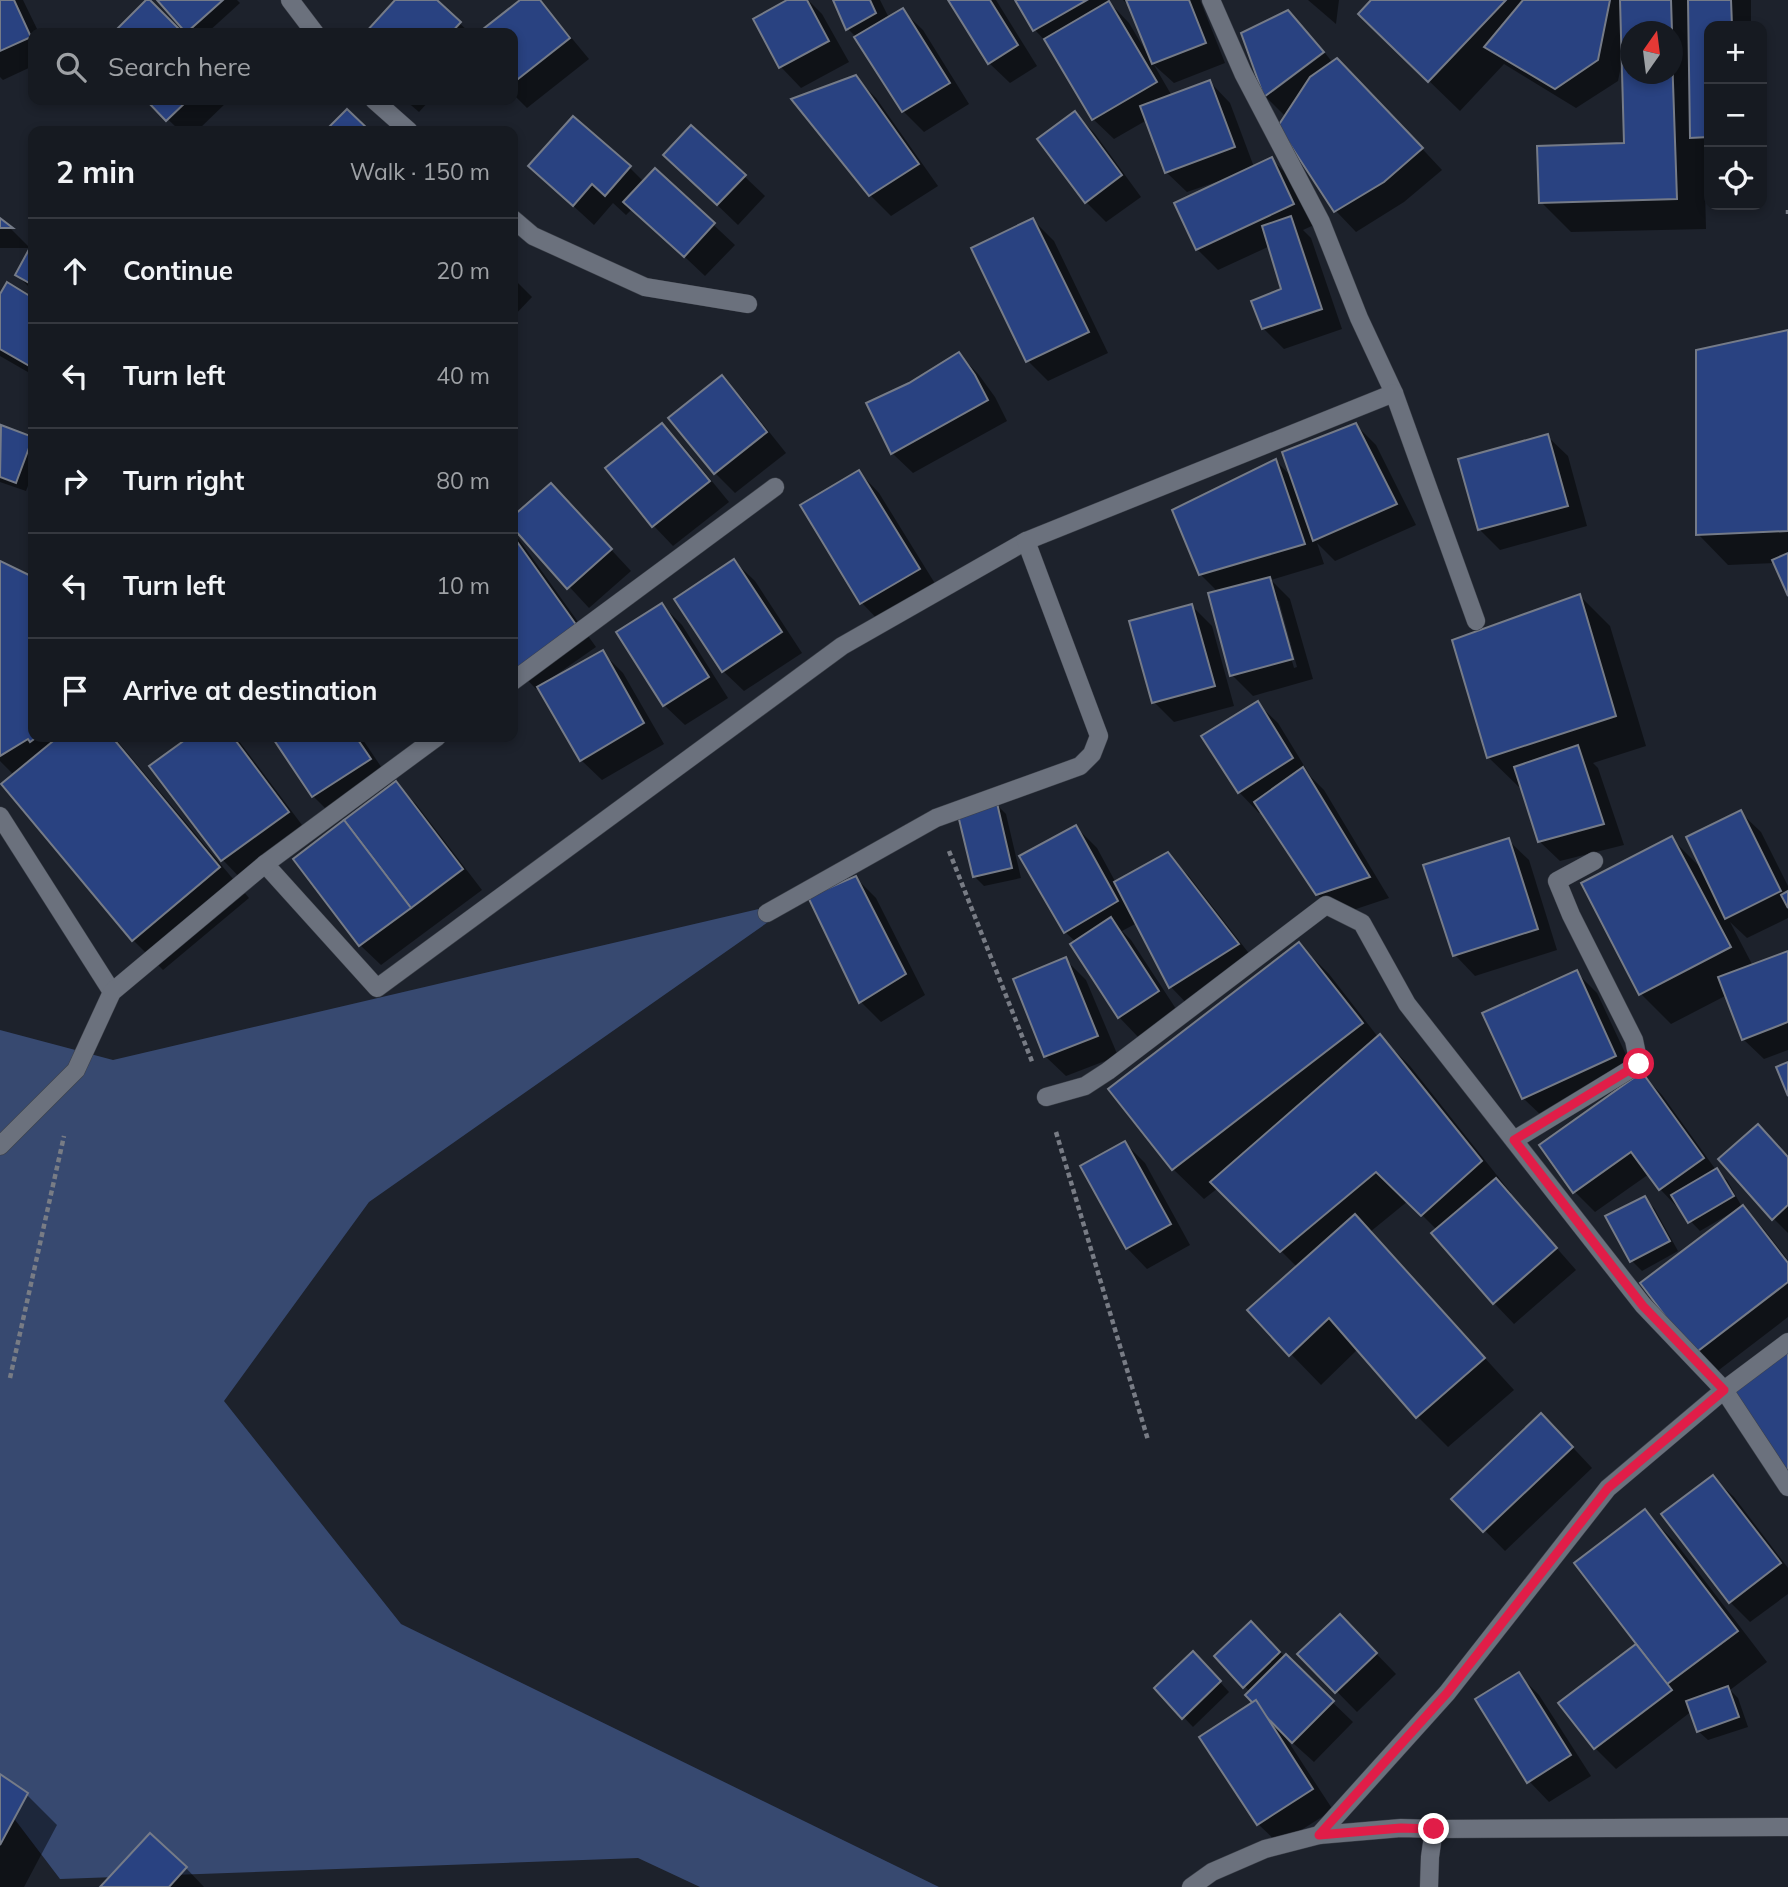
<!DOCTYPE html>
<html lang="en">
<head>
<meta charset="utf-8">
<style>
  body { margin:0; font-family:Mulish,sans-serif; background:#1f232a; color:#f1f3f6 }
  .controls { position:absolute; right:21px; top:21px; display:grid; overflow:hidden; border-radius:14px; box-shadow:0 4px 10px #0003 }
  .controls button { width:63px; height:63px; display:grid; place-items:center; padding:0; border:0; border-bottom:2px solid #35383f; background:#161a21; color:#f1f3f6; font:35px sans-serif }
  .compass { position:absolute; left:1620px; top:21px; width:63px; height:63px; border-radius:50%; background:#161a21; box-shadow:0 4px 10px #0003; rotate:14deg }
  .stop { position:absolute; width:21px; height:21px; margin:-16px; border:5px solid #e11d48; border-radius:50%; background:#fff }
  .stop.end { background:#e11d48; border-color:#fff; box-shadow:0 2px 7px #0008 }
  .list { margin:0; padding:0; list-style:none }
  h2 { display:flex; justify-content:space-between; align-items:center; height:91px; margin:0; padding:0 28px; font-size:30px }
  h2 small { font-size:23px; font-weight:400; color:#9ea1a5 }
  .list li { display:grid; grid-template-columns:46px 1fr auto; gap:21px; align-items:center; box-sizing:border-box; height:105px; padding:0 28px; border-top:2px solid #35383f }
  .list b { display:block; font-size:26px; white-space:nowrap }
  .list em { font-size:23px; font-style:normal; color:#9ea1a5 }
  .icon { flex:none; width:38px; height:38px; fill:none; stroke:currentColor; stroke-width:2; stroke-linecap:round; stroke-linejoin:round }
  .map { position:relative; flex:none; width:1788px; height:1887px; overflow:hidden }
  .search { position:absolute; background:#161a21; box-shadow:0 4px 10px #0003; left:28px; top:28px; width:490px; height:77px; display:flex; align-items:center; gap:18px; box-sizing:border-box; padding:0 24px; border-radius:14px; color:#9ea1a5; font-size:26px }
  .panel { position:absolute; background:#161a21; box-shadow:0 4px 10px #0003; left:28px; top:126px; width:490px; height:616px; border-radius:14px }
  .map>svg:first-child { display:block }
</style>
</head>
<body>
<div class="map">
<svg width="1788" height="1887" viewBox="0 0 1788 1887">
  <rect width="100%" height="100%" fill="#1d222c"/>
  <polygon fill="#374970" points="801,899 369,1202 224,1401 401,1624 939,1887 700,1887 638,1858 60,1879 0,1800 0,1030 113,1060"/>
  <g fill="#0007" fill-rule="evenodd">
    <polygon points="0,0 23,0 39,33 33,33 33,66 3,80 0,77"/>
    <polygon points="159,0 237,0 240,3 207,33 188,33"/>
    <polygon points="398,0 435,0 470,33 368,33"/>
    <polygon points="523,0 540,0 589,59 527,108 513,94 513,33 481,33"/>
    <polygon points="791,0 808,0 822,14 849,62 801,88 781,67 755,20"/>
    <polygon points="834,0 880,0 889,18 902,10 923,30 969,104 924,132 903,111 856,37 848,29"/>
    <polygon points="950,0 996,0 1037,66 1010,83 989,63"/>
    <polygon points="1017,0 1107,0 1129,23 1148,55 1150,54 1131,8 1123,0 1200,0 1225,63 1174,83 1154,65 1172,96 1210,82 1230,103 1254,167 1271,159 1292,179 1314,225 1303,230 1311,238 1342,329 1284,349 1263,328 1283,290 1270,246 1218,270 1197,249 1176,204 1220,183 1219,181 1187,192 1166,172 1147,120 1114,139 1093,119 1051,47 1035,30"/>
    <polygon points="1308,0 1339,0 1336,24"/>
    <path d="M1373,0H1751V26H1709V154L1704,149L1706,229L1571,232L1541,202L1626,145L1622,61L1618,81L1576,108L1504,64L1460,111L1391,44ZM1630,32H1672V74H1630Z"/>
    <polygon points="1287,12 1323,51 1273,88 1273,92 1325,53 1333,63 1358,80 1442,170 1404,202 1356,232 1336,211 1280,126 1286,117 1265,96"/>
    <polygon points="855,77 876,98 938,186 891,216 870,195 794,100"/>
    <polygon points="148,100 229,100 197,131 180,131"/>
    <polygon points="405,100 430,100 419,112"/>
    <polygon points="1075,113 1095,134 1141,197 1106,222 1086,202"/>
    <polygon points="530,166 630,168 644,182 655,170 735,245 705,276 633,208 626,215 613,203 594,225"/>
    <polygon points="686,175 744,176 765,196 738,225"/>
    <polygon points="0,220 11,229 30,248 0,248"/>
    <polygon points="1033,220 1054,241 1108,353 1048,381 1028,361"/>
    <polygon points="33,246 33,291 17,275"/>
    <polygon points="513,278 532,297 513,317"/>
    <polygon points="7,285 33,300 33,375 0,356 0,298"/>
    <polygon points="1788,332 1788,592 1775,563 1728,565 1698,534"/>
    <polygon points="959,354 979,375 995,397 1007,421 913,473 892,453 909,384"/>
    <polygon points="721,378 742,398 786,453 735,493 715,473"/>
    <polygon points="662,425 683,446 729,502 673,546 653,525"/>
    <path d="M1356,425L1376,445L1416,525L1335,561L1317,543L1324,564L1271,580L1290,599L1313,679L1253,696L1232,675L1218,592L1200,574L1276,461L1293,478ZM1275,601H1279L1297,667L1294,668Z"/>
    <polygon points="2,427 33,439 33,473 26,491 0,482"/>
    <polygon points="1547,436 1568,456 1587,526 1500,550 1479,529"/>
    <polygon points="859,472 879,493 939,590 882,624 862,603 802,506"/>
    <polygon points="551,485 631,571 589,608 513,526 513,518"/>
    <polygon points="513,531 596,647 553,677 554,680 602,652 623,673 664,744 602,780 581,760 539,687 536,689 513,665"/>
    <polygon points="734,561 755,581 802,653 744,691 723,671"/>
    <polygon points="0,563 33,579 33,737 114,737 249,898 163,970 133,940 14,775 0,761"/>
    <polygon points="1580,596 1610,626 1646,746 1593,763 1598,768 1624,845 1560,861 1539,841 1522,786 1519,787 1488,757"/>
    <polygon points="662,605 682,625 728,698 685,725 664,705"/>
    <polygon points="1191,605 1212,626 1234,706 1174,722 1154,702"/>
    <polygon points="1257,703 1278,723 1311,777 1324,790 1389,898 1338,915 1317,894 1262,811 1259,813 1239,792"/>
    <polygon points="192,737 236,737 308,833 243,881 223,860 152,766"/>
    <polygon points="274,737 361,737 390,780 333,816 313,796"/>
    <polygon points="396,784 416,804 482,890 381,965 360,945"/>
    <polygon points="996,804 1006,814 1021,878 984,886 974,876"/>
    <polygon points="1740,812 1761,832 1788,886 1788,918 1747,938 1730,922 1753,966 1788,953 1788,1050 1764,1059 1743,1039 1727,995 1671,1024 1641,994 1671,838 1703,870"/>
    <polygon points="1076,827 1097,848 1116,883 1167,854 1188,875 1258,965 1191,1008 1171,987 1137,923 1122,931 1131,940 1178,1012 1139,1038 1119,1017 1076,942 1065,932"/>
    <polygon points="1508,840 1529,860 1557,950 1475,976 1455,955"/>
    <polygon points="856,878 876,898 925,995 881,1022 861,1002"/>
    <polygon points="1299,944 1329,974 1378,1037 1380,1036 1410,1066 1511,1193 1509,1194 1576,1270 1514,1324 1494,1303 1437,1230 1408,1201 1370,1232 1514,1390 1448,1447 1417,1416 1358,1349 1321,1385 1291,1354 1250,1310 1297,1267 1218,1188 1204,1199 1173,1169 1110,1089"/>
    <polygon points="1066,960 1086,980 1118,1056 1066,1076 1045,1056"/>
    <polygon points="1576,972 1597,993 1636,1076 1544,1118 1523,1098"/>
    <polygon points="1642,1074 1662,1095 1716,1170 1727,1180 1742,1207 1763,1228 1788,1260 1788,1317 1715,1373 1695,1352 1733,1215 1731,1213 1700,1231 1660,1189 1649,1174 1595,1212 1575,1192 1541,1145"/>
    <polygon points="1125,1143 1145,1163 1190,1245 1147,1269 1127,1248"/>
    <polygon points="1788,1157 1788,1233 1773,1218"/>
    <polygon points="1644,1198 1654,1208 1678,1251 1642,1271 1632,1261 1608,1217"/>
    <polygon points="1562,1436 1592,1468 1505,1551 1454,1499"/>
    <polygon points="1713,1477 1734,1497 1788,1568 1788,1594 1750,1622 1730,1602"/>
    <polygon points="1644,1511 1675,1542 1767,1662 1730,1690 1738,1698 1748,1727 1708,1740 1698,1731 1692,1711 1616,1769 1595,1748 1561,1704 1643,1650"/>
    <polygon points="1251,1624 1353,1722 1314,1762 1284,1735 1333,1810 1279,1844 1258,1824 1255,1702 1250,1692 1216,1656"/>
    <polygon points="1360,1637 1396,1674 1357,1712 1300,1654"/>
    <polygon points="1203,1663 1229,1692 1193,1727 1156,1688"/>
    <polygon points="1518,1674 1539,1695 1591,1776 1549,1802 1529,1781"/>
    <polygon points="0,1776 26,1794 57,1825 24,1887 0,1887"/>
    <polygon points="150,1836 186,1868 204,1887 102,1887"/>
  </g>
  <g fill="#294281" stroke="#757b88" stroke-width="2">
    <polygon points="0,0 14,0 31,37 0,51"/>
    <polygon points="146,0 150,0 183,33 113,33"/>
    <polygon points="157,0 223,0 186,33"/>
    <polygon points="395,0 437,0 461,22 451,33 365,33"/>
    <polygon points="520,0 540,0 570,38 513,83 513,33 478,33"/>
    <polygon points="787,0 807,0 829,41 779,68 753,19"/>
    <polygon points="833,0 870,0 876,13 846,30"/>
    <polygon points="948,0 990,0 1018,45 988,64"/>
    <polygon points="1015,0 1087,0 1033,31"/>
    <polygon points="1126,0 1189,0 1206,43 1152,64"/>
    <polygon points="1371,0 1506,0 1428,82 1358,14"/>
    <polygon points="1523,0 1610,0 1598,60 1555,89 1484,47"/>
    <polygon points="1620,0 1671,0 1672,32 1630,32 1630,74 1672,74 1672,54 1677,199 1539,203 1537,146 1624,143"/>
    <polygon points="1688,0 1731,0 1732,26 1709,26 1709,137 1690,138"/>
    <polygon points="1109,1 1157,82 1092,120 1044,39"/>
    <polygon points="903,8 950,83 902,112 854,37"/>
    <polygon points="1288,10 1324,52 1264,97 1241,33"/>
    <polygon points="1337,58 1423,148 1384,182 1334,212 1278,126 1310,77"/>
    <polygon points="856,75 919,164 869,196 791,99"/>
    <polygon points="1210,80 1235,147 1165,173 1140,106"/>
    <polygon points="146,100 188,100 166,121"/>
    <polygon points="347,109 370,131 325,131"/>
    <polygon points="1075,111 1122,175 1085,203 1037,139"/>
    <polygon points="573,116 631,166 605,196 592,184 573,206 528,166"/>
    <polygon points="691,125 746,175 717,205 663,155"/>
    <polygon points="1272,157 1294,204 1196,250 1174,203"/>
    <polygon points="655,168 715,223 684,257 623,202"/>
    <polygon points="1291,216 1322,309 1262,329 1251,301 1281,289 1262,226"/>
    <polygon points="0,218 13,228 0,228"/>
    <polygon points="1033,218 1089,332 1026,362 971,248"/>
    <polygon points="33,242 33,285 15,275"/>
    <polygon points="7,282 33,298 33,368 0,349 0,294"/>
    <polygon points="1788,330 1788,531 1696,535 1696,350"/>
    <polygon points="959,352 975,375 988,400 891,454 866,403 909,383"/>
    <polygon points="722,375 767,432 714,474 668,418"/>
    <polygon points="662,423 710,481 652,527 605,468"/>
    <polygon points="1356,423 1397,504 1313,541 1282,452"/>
    <polygon points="1,425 33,437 16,483 0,477"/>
    <polygon points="1548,434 1568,506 1478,530 1458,459"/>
    <polygon points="1276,459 1305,544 1199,575 1172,510"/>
    <polygon points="859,470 920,569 860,604 800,505"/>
    <polygon points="551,483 612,549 567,589 513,528 513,516"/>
    <polygon points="513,536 577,626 514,670 513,668"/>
    <polygon points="1788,553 1788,596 1772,560"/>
    <polygon points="734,559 782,632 722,672 674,599"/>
    <polygon points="0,561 33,577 33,737 37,737 30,742 28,739 0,756"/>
    <polygon points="1270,577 1293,659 1230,676 1208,593"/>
    <polygon points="1580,594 1616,716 1487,758 1452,640"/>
    <polygon points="662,603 709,677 663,706 616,632"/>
    <polygon points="1192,604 1215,686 1152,703 1129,621"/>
    <polygon points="603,650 644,723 580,761 537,687"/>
    <polygon points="1258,701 1293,758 1238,793 1201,736"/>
    <polygon points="58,737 112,737 220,867 132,941 1,784"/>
    <polygon points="189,737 233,737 289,812 221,861 149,766"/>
    <polygon points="272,737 356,737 371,759 312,797"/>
    <polygon points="1578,745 1604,824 1538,842 1514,767"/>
    <polygon points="1303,767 1370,877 1316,895 1254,802"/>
    <polygon points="396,781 463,869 411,908 344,820"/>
    <polygon points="997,803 1012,868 973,877 957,811"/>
    <polygon points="1741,810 1781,891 1725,919 1686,837"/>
    <polygon points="344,820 411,908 359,946 293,859"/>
    <polygon points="1076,825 1118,901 1064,933 1019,856"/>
    <polygon points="1672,836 1731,947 1639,995 1581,883"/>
    <polygon points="1509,838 1538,929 1453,956 1423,865"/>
    <polygon points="1168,852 1239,944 1169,988 1114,882"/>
    <polygon points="856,876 906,974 859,1003 808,897"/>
    <polygon points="1788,891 1788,908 1781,895"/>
    <polygon points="1111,917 1159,991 1118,1018 1070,944"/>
    <polygon points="1299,942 1363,1023 1172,1170 1108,1089"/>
    <polygon points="1788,951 1788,1022 1742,1040 1718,977"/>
    <polygon points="1066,957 1098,1036 1044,1057 1013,979"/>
    <polygon points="1577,970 1616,1056 1522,1099 1482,1013"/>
    <polygon points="1380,1034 1482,1161 1421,1216 1376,1172 1280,1252 1210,1182"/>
    <polygon points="1788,1062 1788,1096 1776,1067"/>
    <polygon points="1642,1072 1704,1158 1659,1190 1631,1152 1573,1193 1539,1145"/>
    <polygon points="1758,1124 1788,1157 1788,1205 1772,1220 1718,1159"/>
    <polygon points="1125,1141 1171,1224 1126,1249 1080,1166"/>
    <polygon points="1717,1168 1734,1196 1688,1223 1671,1195"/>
    <polygon points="1496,1178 1557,1248 1493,1304 1431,1233"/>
    <polygon points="1645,1196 1670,1241 1630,1262 1605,1216"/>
    <polygon points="1743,1205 1788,1263 1788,1282 1694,1354 1640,1283"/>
    <polygon points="1355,1214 1485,1358 1416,1418 1329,1318 1289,1356 1247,1310"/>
    <polygon points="1788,1352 1788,1475 1730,1390"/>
    <polygon points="1541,1413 1573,1447 1483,1532 1451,1499"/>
    <polygon points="1713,1475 1781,1563 1729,1603 1661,1514"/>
    <polygon points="1645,1509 1738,1631 1667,1684 1574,1563"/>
    <polygon points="1340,1614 1377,1653 1335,1693 1297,1654"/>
    <polygon points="1251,1621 1280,1652 1243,1688 1214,1656"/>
    <polygon points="1636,1644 1672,1690 1594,1749 1558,1703"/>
    <polygon points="1193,1651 1221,1681 1182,1719 1154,1688"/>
    <polygon points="1286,1654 1334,1701 1292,1743 1245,1695"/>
    <polygon points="1519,1672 1571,1755 1527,1783 1475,1699"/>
    <polygon points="1728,1686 1739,1717 1697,1732 1686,1701"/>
    <polygon points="1256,1700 1313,1789 1257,1825 1199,1737"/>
    <polygon points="0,1774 28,1793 0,1845"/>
    <polygon points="150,1833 187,1867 169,1887 100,1887"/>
  </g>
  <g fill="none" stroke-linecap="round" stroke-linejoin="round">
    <defs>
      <g id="minor">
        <polyline points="290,0 315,33"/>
        <polyline points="1211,0 1243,73 1321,222 1359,318 1394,393"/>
        <polyline points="374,100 409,131"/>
        <polyline points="513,219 533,236 645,287 748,304"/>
        <polyline points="513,681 775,487"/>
        <polyline points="0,816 112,992"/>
        <polyline points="265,864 377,988 842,646 1026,541"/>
        <polyline points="767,913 936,818 1080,766 1092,754 1099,736 1026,541 1394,393 1476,621"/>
        <polyline points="1046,1097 1085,1086 1108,1071 1326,905 1362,923 1407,1004 1643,1305 1724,1390 1788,1487"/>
        <polyline points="1514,1140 1639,1064 1634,1040 1571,915 1557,881 1594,861"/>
        <polyline points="0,1146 76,1070 112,992 265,864 437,737"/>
        <polyline points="1434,1829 1788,1827"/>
        <polyline points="1319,1835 1401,1828 1434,1829 1430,1857 1429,1887"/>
        <polyline points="1191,1887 1212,1872 1265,1849 1319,1835 1447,1693 1608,1488 1724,1390 1788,1342"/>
      </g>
    </defs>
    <use href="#minor" stroke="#3c4049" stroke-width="19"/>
    <g stroke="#787c85" stroke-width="4.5" stroke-dasharray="5 3.5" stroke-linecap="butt">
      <polyline points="1788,210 1788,214"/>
      <polyline points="949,851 1033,1064"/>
      <polyline points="1056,1132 1148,1440"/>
      <polyline points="10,1378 64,1136"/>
    </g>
    <use href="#minor" stroke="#6b717d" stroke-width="18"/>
  </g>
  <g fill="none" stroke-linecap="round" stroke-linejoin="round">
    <polyline stroke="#e11d48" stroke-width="9" points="1434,1829 1401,1828 1319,1835 1447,1693 1608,1488 1724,1390 1643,1306 1514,1140 1639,1064"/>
  </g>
</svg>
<div class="controls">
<button>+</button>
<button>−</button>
<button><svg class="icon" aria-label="locate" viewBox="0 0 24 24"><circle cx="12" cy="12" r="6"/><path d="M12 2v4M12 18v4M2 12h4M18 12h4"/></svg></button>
</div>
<svg class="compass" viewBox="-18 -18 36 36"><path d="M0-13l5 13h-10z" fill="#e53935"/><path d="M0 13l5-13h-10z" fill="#9ea1a5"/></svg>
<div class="stop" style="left:1639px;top:1064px"></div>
<div class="stop end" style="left:1434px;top:1829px"></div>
<div class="search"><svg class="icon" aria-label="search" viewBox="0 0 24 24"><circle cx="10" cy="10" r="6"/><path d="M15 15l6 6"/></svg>Search here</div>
<section class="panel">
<h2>2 min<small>Walk · 150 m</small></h2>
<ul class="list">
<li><svg class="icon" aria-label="ahead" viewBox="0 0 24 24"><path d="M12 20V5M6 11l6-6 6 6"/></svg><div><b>Continue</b></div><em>20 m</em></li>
<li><svg class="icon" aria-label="left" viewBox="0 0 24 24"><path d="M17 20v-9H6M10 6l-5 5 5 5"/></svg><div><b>Turn left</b></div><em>40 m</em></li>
<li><svg class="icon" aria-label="right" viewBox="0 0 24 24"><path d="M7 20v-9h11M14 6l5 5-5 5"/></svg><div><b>Turn right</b></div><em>80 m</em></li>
<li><svg class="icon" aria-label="left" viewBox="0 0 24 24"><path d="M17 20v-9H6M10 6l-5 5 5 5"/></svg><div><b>Turn left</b></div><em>10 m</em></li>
<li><svg class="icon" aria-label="arrive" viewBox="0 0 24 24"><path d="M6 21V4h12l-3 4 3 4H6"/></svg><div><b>Arrive at destination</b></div></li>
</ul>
</section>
</div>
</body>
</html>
